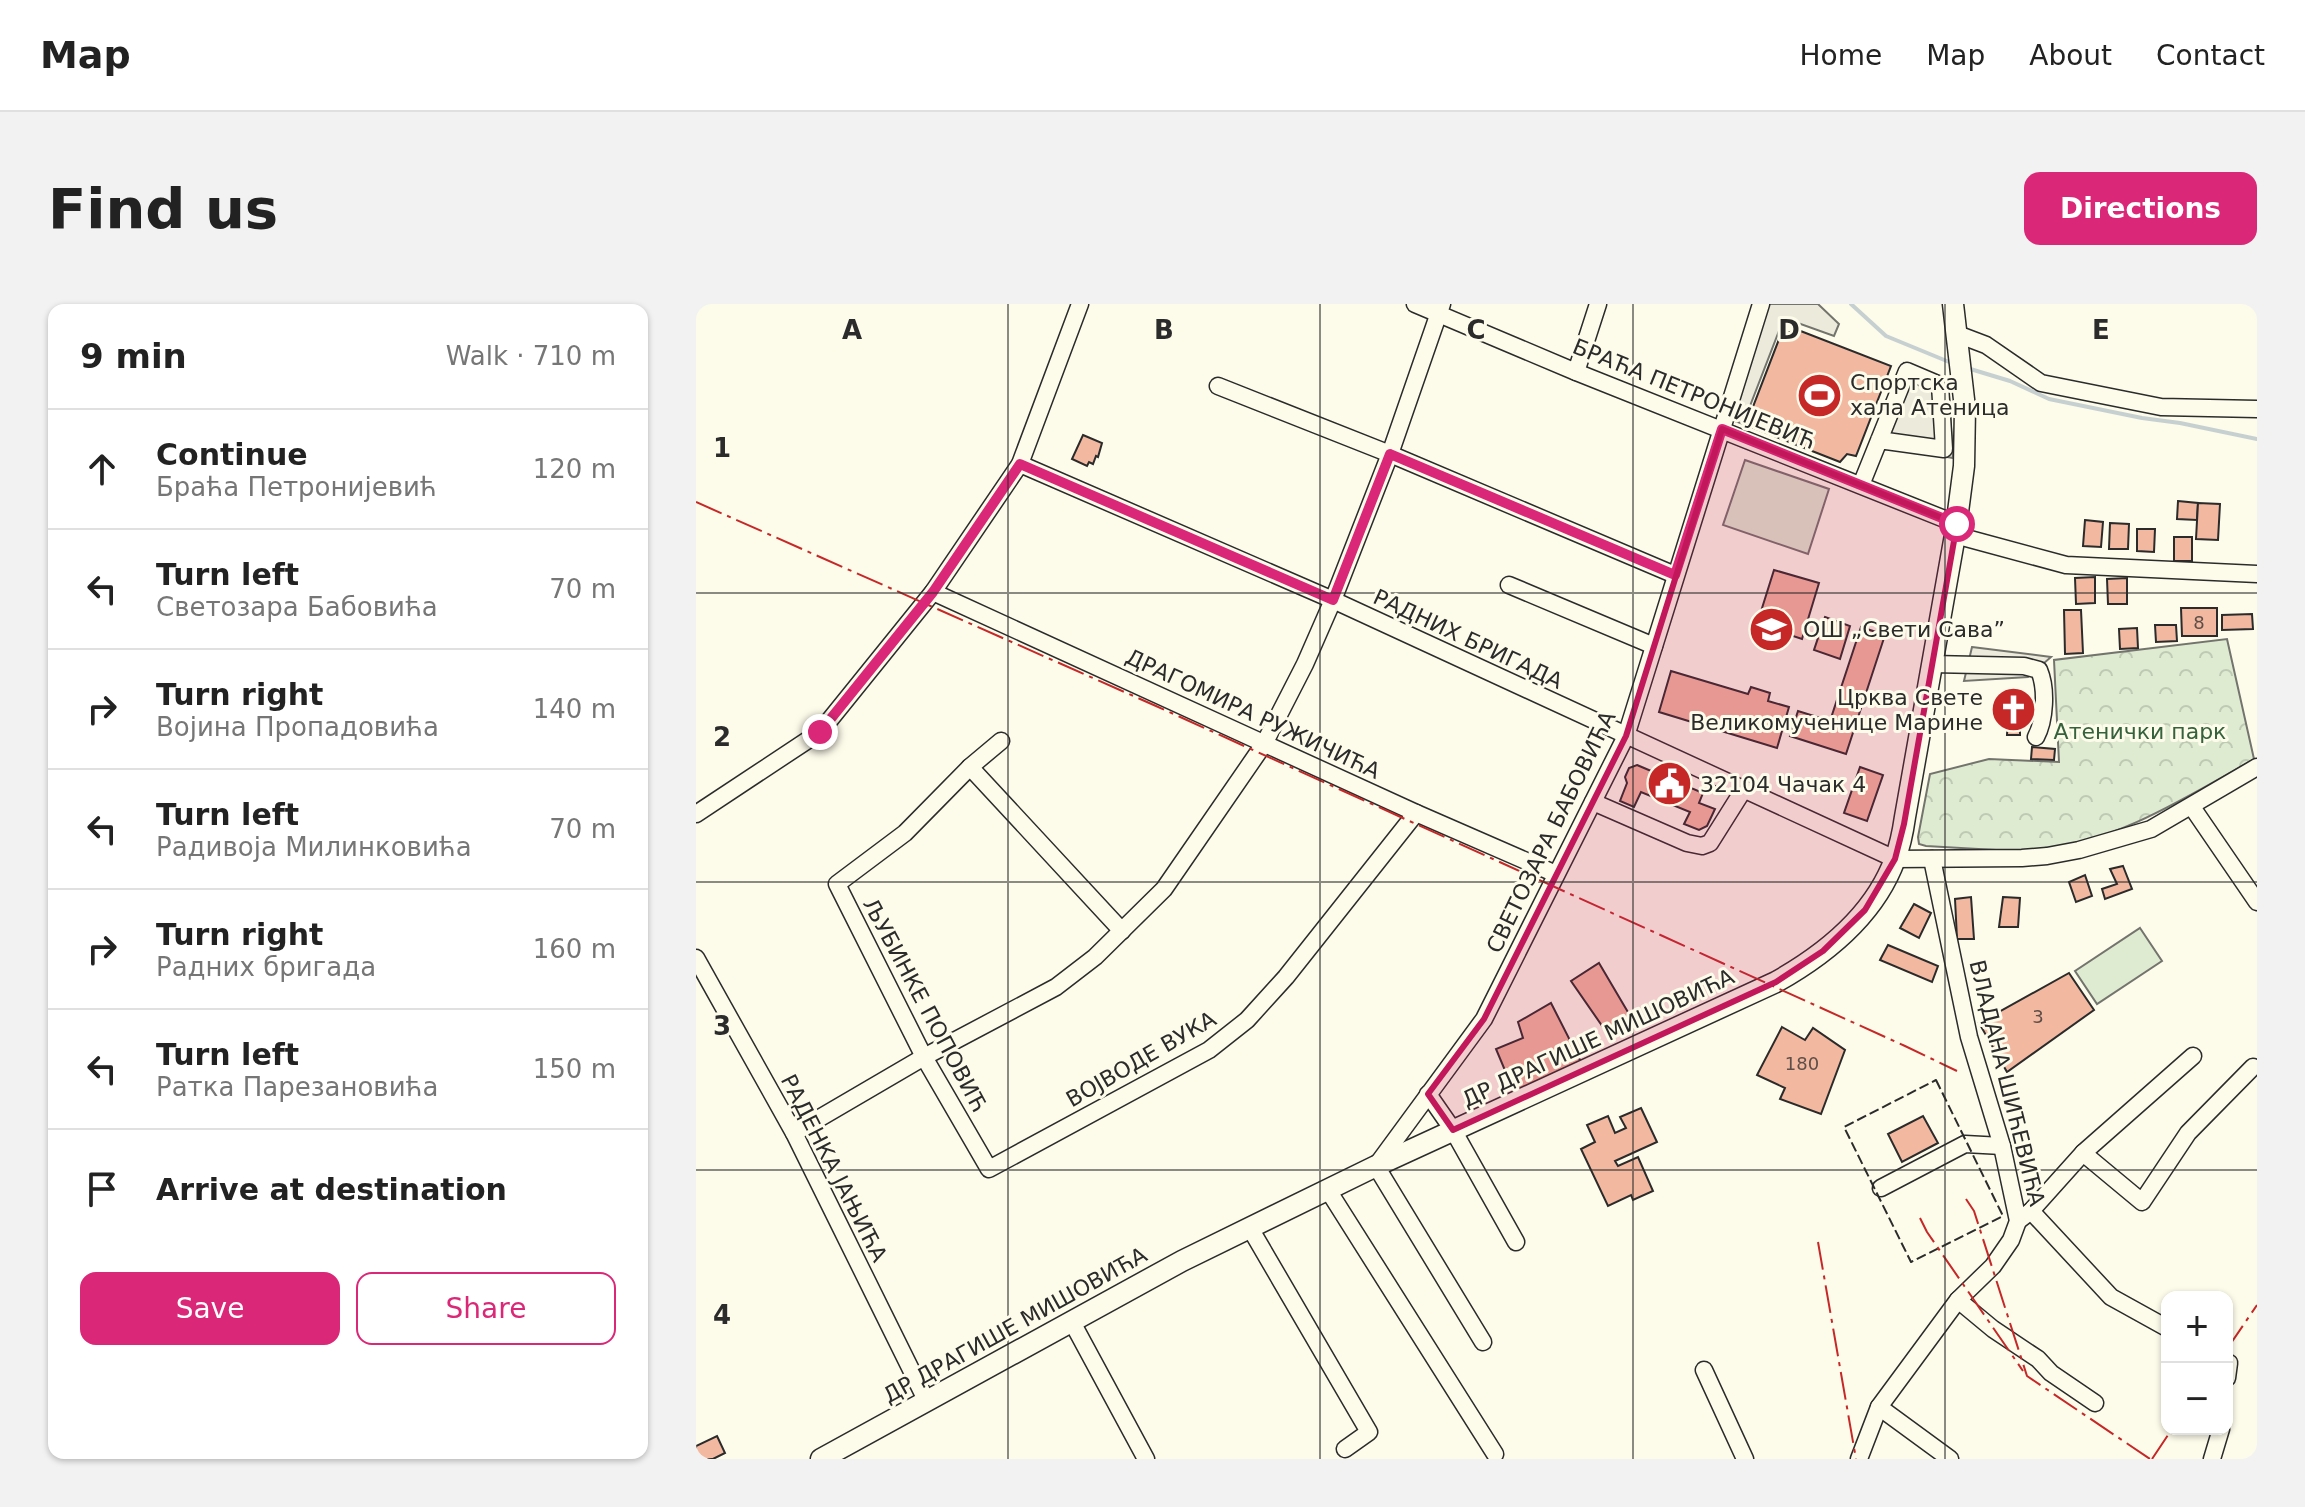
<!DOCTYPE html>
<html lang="en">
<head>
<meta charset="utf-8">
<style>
  body { margin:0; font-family:"DejaVu Sans",sans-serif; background:#f2f2f2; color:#222 }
  .controls { position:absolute; right:24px; bottom:24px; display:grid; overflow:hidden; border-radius:16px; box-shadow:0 2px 6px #0004 }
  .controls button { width:72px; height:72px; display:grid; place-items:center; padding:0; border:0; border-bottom:2px solid #e0e0e0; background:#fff; color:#222; font:40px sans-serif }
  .stop { position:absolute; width:24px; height:24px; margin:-18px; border:6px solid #db2777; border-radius:50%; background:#fff }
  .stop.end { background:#db2777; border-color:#fff; box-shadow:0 2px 8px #0008 }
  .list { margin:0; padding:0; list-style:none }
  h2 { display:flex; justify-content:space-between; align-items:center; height:104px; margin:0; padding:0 32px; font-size:34px }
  h2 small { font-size:26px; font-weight:400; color:#767676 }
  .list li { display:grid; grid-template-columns:52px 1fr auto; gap:24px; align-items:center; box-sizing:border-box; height:120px; padding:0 32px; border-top:2px solid #e0e0e0 }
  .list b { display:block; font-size:30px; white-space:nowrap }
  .list p { margin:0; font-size:26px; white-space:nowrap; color:#767676 }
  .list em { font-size:26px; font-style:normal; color:#767676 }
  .actions { display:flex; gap:16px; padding:24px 32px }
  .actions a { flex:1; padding:18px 0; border:2px solid #db2777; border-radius:16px; text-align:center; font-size:28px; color:#db2777 }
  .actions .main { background:#db2777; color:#fff }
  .icon { flex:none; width:44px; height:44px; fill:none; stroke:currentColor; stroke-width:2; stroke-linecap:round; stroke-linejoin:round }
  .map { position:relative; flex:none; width:1561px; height:1155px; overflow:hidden; border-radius:16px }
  header { display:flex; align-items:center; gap:48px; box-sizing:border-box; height:112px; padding:0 40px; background:#fff; border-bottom:2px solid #e0e0e0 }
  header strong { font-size:38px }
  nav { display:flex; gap:44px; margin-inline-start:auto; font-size:28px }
  .intro { display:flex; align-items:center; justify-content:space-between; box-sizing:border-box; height:192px; padding:0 48px }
  h1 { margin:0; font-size:56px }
  .button { padding:20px 36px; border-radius:16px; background:#db2777; color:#fff; font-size:28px; font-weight:700 }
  main { display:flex; gap:48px; padding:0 48px }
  aside { flex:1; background:#fff; border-radius:16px; box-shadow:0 2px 6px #0004 }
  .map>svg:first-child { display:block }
</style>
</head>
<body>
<header>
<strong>Map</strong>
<nav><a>Home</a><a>Map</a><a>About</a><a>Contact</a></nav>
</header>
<div class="intro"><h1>Find us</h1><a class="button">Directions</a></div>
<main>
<aside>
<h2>9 min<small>Walk · 710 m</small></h2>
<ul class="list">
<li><svg class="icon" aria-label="ahead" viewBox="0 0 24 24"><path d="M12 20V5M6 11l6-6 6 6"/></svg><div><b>Continue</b><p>Браћа Петронијевић</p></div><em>120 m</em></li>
<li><svg class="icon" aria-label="left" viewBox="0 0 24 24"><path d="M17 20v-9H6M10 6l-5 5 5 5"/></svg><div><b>Turn left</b><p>Светозара Бабовића</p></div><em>70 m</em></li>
<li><svg class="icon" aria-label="right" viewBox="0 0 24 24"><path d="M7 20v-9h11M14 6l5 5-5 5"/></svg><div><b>Turn right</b><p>Војина Пропадовића</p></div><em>140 m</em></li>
<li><svg class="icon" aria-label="left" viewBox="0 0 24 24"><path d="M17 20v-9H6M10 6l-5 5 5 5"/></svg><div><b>Turn left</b><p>Радивоја Милинковића</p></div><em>70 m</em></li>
<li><svg class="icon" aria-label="right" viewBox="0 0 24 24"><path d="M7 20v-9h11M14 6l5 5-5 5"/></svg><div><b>Turn right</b><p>Радних бригада</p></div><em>160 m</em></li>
<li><svg class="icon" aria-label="left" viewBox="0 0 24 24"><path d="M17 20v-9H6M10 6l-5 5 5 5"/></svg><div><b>Turn left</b><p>Ратка Парезановића</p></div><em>150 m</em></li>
<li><svg class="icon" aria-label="arrive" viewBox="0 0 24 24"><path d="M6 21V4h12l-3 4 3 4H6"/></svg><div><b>Arrive at destination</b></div></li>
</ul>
<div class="actions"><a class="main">Save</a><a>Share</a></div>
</aside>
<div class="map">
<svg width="1561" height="1155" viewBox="0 0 1561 1155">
  <defs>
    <pattern id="park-crowns" width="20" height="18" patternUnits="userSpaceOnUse" patternTransform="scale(2)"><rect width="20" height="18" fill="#deebd1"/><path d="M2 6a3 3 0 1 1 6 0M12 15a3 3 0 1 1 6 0" fill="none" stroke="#bfcab4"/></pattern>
  </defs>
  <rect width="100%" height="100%" fill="#fdfbea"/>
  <g fill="#deebd1" stroke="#74746e" stroke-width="2">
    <polygon points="1049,156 1133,185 1112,250 1027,221"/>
    <polygon points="1444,624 1466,657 1401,700 1379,667"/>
  </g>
  <path fill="url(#park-crowns)" stroke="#74746e" stroke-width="2" d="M1531,335L1558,455C1486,496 1418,539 1335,548L1230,542L1223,540L1222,533L1234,470L1293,455L1363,458L1358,356Z"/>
  <g fill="#eceadb" stroke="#74746e" stroke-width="2">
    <polygon points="1070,0 1122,0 1143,20 1138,32 1088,14 1047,120 1033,115"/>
    <polygon points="1208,59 1252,76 1257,154 1176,140"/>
    <polygon points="1276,343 1355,353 1332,373 1268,377"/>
  </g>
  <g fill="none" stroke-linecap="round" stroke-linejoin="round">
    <g stroke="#c7d0d0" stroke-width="4">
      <polyline points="1155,0 1190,32 1258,60"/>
      <polyline points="1271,64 1314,77 1353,95 1446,114 1484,119 1561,135"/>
    </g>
  </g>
  <g fill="#f2b8a0" stroke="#2b2b2b" stroke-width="2">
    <polygon points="1102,26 1195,62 1160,152 1151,150 1144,158 1050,121 1085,30"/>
    <polygon points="387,131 406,139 402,153 400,152 397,160 393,158 391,162 376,155"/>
    <polygon points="1482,197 1502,199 1501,216 1481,215"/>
    <polygon points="1502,199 1524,200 1522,236 1500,235"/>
    <polygon points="1389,216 1407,218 1405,243 1387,242"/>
    <polygon points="1414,219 1433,220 1432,245 1413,245"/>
    <polygon points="1441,225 1459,225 1458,248 1441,247"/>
    <rect x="1478" y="233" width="18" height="24"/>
    <polygon points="1078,266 1123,279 1106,335 1061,320"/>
    <polygon points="1399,273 1399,299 1380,300 1379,274"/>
    <polygon points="1431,274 1431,300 1412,300 1411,275"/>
    <polygon points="1485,304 1521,304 1521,332 1486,332"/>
    <polygon points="1368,306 1385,306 1387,349 1369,350"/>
    <polygon points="1556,310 1557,325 1526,326 1526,311"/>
    <polygon points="1129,313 1154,322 1144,355 1118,346"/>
    <polygon points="1459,321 1480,321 1481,337 1460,338"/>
    <polygon points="1165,323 1189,331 1150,450 1094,432 1102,407 1134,417"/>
    <polygon points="1441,324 1442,344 1424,345 1423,325"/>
    <polygon points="975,367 1052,390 1055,383 1074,389 1072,397 1093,403 1081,444 963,408"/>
    <polygon points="1311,392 1326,392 1326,401 1331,401 1331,414 1324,414 1324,431 1311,431 1312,412 1304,412 1305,398 1311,398"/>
    <polygon points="1336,443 1359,445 1358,456 1335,455"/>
    <polygon points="941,461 1007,489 1003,499 1019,505 1011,522 1003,526 988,520 994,508 945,488 938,503 924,497 931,479 929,473 933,464"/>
    <polygon points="1164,463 1187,471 1171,517 1148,509"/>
    <polygon points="1427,562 1436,585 1409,595 1406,585 1421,580 1414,565"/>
    <polygon points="1389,571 1396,592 1380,598 1373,578"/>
    <polygon points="1275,593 1278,635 1261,635 1259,595"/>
    <polygon points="1307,593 1324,594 1322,623 1303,623"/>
    <polygon points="1218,600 1235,609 1223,634 1204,624"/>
    <polygon points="1192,641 1242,662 1236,678 1184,656"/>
    <polygon points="903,659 936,715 911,729 875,677"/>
    <polygon points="1373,669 1398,706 1311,768 1283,719"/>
    <polygon points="855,699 885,758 818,788 800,745 827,734 822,718"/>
    <polygon points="1086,723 1109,736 1117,724 1149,746 1125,810 1084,795 1089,784 1061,771"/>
    <polygon points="945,804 961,838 919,857 922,862 942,853 957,887 937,896 935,891 912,902 885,845 899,838 891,821 912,812 919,829 930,824 924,813"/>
    <polygon points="1227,812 1242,839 1206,858 1192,830"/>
    <polygon points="21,1132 29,1149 17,1155 0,1155 0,1142"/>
  </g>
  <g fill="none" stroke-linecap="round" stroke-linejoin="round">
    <defs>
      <g id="minor">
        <polyline points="719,0 880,68 1261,220"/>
        <polyline points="1261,30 1290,41 1345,79 1465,103 1561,105"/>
        <polyline points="880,68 902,0"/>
        <polyline points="522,82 694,150 979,271"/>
        <polyline points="324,160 637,296 1199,555 1326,554 1351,552 1383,546 1455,525 1561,463"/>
        <polyline points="1165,181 1211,67 1244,81 1248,145 1183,136"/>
        <polyline points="1259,231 1370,261 1561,270"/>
        <polyline points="813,281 958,342"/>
        <polyline points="237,288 720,509 860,570"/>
        <path d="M1236,360L1328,362L1343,366C1351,385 1349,416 1340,433"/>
        <polyline points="305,437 274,463 209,529 141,580 228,753 293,865 513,746 551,716 590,673 720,509"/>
        <polyline points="274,463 426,627"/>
        <polyline points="897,498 991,539 1006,542 1014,539 1048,485"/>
        <polyline points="1496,503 1561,598"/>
        <polyline points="0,510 124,428 237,288 324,160 384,0"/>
        <polyline points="0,654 98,829 231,1098"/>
        <polyline points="732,790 757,826 820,938"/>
        <polyline points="98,829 228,753 360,683 399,653 468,585 568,440 609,360 637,296 694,150 746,0"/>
        <polyline points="1387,849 1446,898 1492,829 1557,763"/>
        <polyline points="1185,884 1269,840 1306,842"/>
        <polyline points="632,886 799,1150"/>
        <polyline points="1335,907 1415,993 1471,1024"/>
        <polyline points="1322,917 1335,907 1387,849 1497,752"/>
        <polyline points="554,924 673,1128 649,1145"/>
        <polyline points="1262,996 1297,1025 1342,1055 1355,1069 1399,1099"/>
        <polyline points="376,1018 450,1155"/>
        <polyline points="787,1038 680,862 788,715 930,432 1065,0"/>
        <polyline points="1531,1058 1533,1059 1531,1074"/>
        <polyline points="1008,1066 1049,1155"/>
        <polyline points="1183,1103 1254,1155"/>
        <polyline points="1163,1155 1183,1103 1262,996 1297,962 1315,936 1322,917 1306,842 1273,733 1236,555"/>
        <polyline points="1516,1155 1525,1125"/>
      </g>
      <path id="major" d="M125,1155L486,957L680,862L1080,678C1130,650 1179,610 1199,555C1204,542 1207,527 1209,513L1259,231L1268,162L1269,104L1257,0"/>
    </defs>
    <use href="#minor" stroke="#2b2b2b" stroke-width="19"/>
    <use href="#major" stroke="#2b2b2b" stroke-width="23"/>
    <use href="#minor" stroke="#fdfbea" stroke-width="16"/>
    <use href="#major" stroke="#fdfbea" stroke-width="20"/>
    <polygon stroke="#2b2b2b" stroke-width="2" stroke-dasharray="10 4" stroke-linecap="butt" points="1240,776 1307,912 1215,958 1148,823"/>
    <g stroke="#c62828" stroke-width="2" stroke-dasharray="28 6 4 6" stroke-linecap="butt">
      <polyline points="0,198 460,402 1209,742 1261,767"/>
      <polyline points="1270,895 1278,907 1331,1072 1454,1155"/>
      <polyline points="1224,914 1231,928 1327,1067"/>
      <polyline points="1122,938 1160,1155"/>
      <polyline points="1531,1045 1561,1001"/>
      <polyline points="1456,1155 1476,1125"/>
    </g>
  </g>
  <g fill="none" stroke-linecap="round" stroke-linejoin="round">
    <polyline stroke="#db2777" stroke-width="10" points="124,428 237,288 324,160 637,296 694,150 979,271 1026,125 1261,220"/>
  </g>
  <path fill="#c2185b" fill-opacity="0.2" stroke="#c2185b" stroke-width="6" stroke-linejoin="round" d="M1026,125L1261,220L1208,520L1199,555L1169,606L1127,647L1080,678L757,826L732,790L788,715L930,432Z"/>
  <path fill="none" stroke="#2b2b2b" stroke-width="2" stroke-opacity="0.55" d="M312,0V1155M624,0V1155M937,0V1155M1249,0V1155M0,289H1561M0,578H1561M0,866H1561"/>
  <defs>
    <symbol id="stadium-disc" viewBox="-11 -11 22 22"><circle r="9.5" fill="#c62828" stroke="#fdfbea"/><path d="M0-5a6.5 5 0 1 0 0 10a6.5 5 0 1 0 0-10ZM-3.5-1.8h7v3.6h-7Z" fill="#fff"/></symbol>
    <symbol id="school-disc" viewBox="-11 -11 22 22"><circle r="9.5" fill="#c62828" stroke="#fdfbea"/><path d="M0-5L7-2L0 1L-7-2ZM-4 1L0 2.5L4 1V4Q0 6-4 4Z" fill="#fff"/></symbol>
    <symbol id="church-disc" viewBox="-11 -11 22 22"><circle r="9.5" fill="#c62828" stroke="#fdfbea"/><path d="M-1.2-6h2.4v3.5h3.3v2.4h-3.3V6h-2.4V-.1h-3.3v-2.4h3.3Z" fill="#fff"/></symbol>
    <symbol id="civic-disc" viewBox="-11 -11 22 22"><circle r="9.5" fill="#c62828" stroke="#fdfbea"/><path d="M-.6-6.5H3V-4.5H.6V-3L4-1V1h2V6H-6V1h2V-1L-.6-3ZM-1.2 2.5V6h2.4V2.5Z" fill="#fff"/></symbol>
  </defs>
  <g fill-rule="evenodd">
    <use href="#stadium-disc" x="1098" y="66" width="51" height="51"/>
    <use href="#school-disc" x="1050" y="300" width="51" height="51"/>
    <use href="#church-disc" x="1292" y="380" width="51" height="51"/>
    <use href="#civic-disc" x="948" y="454" width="51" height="51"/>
  </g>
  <g text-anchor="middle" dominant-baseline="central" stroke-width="6" stroke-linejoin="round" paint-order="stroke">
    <g font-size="18" fill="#5d4e48">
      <text x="1503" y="318">8</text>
      <text x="1342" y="712">3</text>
      <text x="1106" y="759">180</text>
    </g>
    <g font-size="22" fill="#2b2b2b" stroke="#fdfbea" text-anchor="start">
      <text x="1154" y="78">Спортска<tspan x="1154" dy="25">хала Атеница</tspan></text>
      <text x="1107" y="325">ОШ „Свети Сава”</text>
      <text x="1287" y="393" text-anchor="end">Црква Свете<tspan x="1287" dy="25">Великомученице Марине</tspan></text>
      <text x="1004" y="480">32104 Чачак 4</text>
    </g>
    <g font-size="22" fill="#2b2b2b" stroke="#fdfbea">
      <text transform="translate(998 90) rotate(22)">БРАЋА ПЕТРОНИЈЕВИЋ</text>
      <text transform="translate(772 335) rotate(25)">РАДНИХ БРИГАДА</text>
      <text transform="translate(557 410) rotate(25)">ДРАГОМИРА РУЖИЧИЋА</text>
      <text transform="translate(855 528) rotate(-64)">СВЕТОЗАРА БАБОВИЋА</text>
      <text transform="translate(229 701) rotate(62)">ЉУБИНКЕ ПОПОВИЋ</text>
      <text transform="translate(902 734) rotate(-25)">ДР ДРАГИШЕ МИШОВИЋА</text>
      <text transform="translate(445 755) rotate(-30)">ВОЈВОДЕ ВУКА</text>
      <text transform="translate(1311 779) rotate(76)">ВЛАДАНА ШИЋЕВИЋА</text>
      <text transform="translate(138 864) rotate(63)">РАДЕНКА ЈАЊИЋА</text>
      <text transform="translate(319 1021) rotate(-29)">ДР ДРАГИШЕ МИШОВИЋА</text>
    </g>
    <g font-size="22" fill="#34623c" stroke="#fdfbea">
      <text x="1444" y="427">Атенички парк</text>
    </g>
  </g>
  <g font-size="26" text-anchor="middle" font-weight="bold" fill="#2b2b2b" stroke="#fdfbea" stroke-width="6" stroke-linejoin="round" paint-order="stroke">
    <text x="156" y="35">A</text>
    <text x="468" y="35">B</text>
    <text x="780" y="35">C</text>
    <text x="1093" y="35">D</text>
    <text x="1405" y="35">E</text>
    <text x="26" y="153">1</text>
    <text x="26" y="442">2</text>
    <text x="26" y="731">3</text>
    <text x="26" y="1020">4</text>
  </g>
</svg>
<div class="controls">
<button>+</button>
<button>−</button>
</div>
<div class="stop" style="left:1261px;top:220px"></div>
<div class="stop end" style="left:124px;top:428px"></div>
</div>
</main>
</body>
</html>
